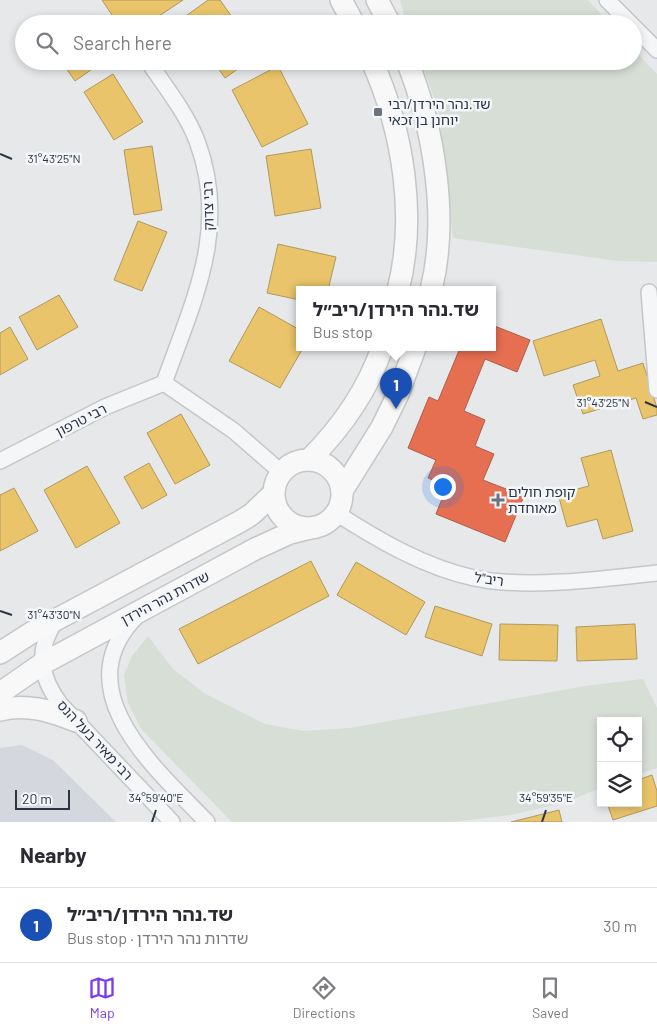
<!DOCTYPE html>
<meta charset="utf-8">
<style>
:root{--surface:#fff;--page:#f7f7f7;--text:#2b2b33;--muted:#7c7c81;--line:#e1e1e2;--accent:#7c3aed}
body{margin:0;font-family:Barlow,"Noto Sans Hebrew",sans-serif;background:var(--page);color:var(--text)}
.controls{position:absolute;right:15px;bottom:15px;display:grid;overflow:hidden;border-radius:0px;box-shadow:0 2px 8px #0003}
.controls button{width:45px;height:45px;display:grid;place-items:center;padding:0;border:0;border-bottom:1px solid var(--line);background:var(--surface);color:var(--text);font:25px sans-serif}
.scale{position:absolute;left:15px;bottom:12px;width:55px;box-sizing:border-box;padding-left:5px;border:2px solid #2b3445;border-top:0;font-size:14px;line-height:18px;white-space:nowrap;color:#2b3445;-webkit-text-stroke:4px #f4f6f9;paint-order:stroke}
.you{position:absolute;left:442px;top:486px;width:18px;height:18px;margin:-12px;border:4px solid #fff;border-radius:50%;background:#1a73e8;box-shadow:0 0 0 8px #1a73e833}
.badge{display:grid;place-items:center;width:32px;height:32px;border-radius:50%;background:var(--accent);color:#fff;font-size:16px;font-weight:700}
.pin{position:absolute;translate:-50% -41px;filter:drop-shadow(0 1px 2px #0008)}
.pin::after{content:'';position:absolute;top:26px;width:18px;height:15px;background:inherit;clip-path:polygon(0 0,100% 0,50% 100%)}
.popup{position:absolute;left:296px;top:286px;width:200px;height:65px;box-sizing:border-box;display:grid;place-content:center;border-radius:0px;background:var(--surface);filter:drop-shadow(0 1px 4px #0005);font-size:16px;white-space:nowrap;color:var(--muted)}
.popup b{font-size:19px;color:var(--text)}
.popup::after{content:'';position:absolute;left:50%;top:100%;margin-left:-10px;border:10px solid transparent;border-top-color:var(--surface)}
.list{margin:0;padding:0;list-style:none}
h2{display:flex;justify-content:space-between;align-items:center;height:65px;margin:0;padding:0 20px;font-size:21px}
h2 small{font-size:16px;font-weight:400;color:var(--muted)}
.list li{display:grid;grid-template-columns:32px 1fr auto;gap:15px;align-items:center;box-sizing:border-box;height:75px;padding:0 20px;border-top:1px solid var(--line)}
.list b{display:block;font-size:19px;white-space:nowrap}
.list p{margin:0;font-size:16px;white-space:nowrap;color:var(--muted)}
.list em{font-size:16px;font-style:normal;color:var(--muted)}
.icon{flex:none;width:28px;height:28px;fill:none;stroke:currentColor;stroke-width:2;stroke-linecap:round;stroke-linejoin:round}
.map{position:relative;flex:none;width:657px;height:822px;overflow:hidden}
.search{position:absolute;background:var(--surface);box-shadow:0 2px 8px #0003;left:15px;right:15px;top:15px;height:55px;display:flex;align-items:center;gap:12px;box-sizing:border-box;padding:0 18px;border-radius:28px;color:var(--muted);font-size:19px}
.sheet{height:140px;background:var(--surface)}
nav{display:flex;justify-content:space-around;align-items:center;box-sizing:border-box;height:70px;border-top:1px solid var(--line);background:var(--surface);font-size:14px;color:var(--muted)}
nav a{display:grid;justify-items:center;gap:2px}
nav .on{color:var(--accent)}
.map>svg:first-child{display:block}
.built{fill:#d4d7dd}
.green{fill:#d6ded6}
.homes{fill:#e9c46a;stroke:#b0995f}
.shops{fill:#e76f51;stroke:#af5d4d}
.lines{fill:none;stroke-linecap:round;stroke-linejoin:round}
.minor-casing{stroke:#c4c6c8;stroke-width:18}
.secondary-casing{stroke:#c4c6c8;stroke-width:24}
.minor{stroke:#f5f6f7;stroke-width:15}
.secondary{stroke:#f8f8f8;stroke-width:21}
.ticks{fill:none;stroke:#2b3445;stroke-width:2}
.poi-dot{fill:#6c737f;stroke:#f4f6f9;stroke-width:2}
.labels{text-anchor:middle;stroke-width:5;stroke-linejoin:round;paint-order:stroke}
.poi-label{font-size:14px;fill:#2b3445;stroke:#f4f6f9;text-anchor:start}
.street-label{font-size:14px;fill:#2b3445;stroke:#f4f6f9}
.ticks-label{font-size:12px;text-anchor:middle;fill:#2b3445;stroke:#f4f6f9;stroke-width:5;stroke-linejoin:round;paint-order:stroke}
</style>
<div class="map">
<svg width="657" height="822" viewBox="0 0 657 822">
<rect width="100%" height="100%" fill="#e6e8ea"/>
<!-- built -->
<polygon class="built" points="22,745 53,760 116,822 0,822 0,748"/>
<!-- green -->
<g class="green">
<polygon points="400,0 588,0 610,24 407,24"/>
<polygon points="633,49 657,74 657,262 618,261 453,238 439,112 421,61 633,61"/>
<polygon points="148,636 173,669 204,693 265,724 303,731 350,728 585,686 643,679 657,708 657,768 638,774 638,721 601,721 601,788 566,802 511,815 453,822 232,822 141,729 128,703 124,675 132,656"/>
</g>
<!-- homes -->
<g class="homes">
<polygon points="102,0 183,0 147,24 118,24"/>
<polygon points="208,0 220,0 237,24 187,24 183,18"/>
<polygon points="61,61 95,61 98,65 75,81"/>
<polygon points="213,61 249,61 225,78"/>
<polygon points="278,66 308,124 262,147 232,90"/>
<polygon points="113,74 143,122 114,140 84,92"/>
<polygon points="152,146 162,210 134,215 124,150"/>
<polygon points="311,149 321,208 275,216 266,156"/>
<polygon points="138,221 167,232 142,291 114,280"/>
<polygon points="278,244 336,257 328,290 300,290 300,300 267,293"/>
<polygon points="59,295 78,327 37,350 19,317"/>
<polygon points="259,307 300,330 300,348 303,348 280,388 229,361"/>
<polygon points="601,319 618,371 643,363 657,408 657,415 643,419 636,398 583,414 573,385 600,376 595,360 544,376 533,341"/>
<polygon points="10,327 28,359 0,375 0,333"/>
<polygon points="181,414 210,465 175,484 147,433"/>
<polygon points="611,450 633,531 603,539 597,519 567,527 558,494 589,486 581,458"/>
<polygon points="149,463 167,495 142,509 124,477"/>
<polygon points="87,466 120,523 76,548 44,490"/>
<polygon points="14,488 38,531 0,551 0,495"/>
<polygon points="311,561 329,596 198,664 179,629"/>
<polygon points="356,562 425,602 406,635 337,595"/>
<polygon points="435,606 492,624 482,656 425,637"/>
<polygon points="500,624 558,625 557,661 499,660"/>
<polygon points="635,624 637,659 577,661 576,627"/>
<polygon points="652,775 657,791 657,806 613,820 607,803 638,803 638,780"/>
<polygon points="559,810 562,822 511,822"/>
</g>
<!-- shops -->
<polygon class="shops" points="492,325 530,340 517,372 485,359 464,411 485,420 475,446 494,454 483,480 524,496 505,542 436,514 447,486 428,478 436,460 408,448 429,397 438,401 460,348 492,348"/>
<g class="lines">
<defs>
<g id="minor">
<polyline points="607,0 631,24"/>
<polyline points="633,26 657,50"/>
<path d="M 152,67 C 168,90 187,115 197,141 C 230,229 193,301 164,383"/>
<polyline points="649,292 657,390"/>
<polyline points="164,383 234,431 281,472"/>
<polyline points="0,461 105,407 164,383"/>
<path d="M 336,513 C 378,540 424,567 474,578 C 524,589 605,579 657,573"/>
<path d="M 136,617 C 64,691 157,770 207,822"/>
<path d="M 56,620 C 36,650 39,675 60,704 L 172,822"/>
</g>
<g id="secondary">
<polyline points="341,0 354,24"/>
<polyline points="377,0 390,24"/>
<path d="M 372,61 C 403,131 417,216 398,290"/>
<path d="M 407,61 C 434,128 449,219 431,290"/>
<path d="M 309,460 C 342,427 367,392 382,348"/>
<circle cx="308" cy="494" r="34"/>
<polyline points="342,491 382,427 398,394 415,348"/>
<polyline points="0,653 31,633 241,521 252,514 273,494"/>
<polyline points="0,693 42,664 255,549 290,533 310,528"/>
<path d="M 0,710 C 27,703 51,711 76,721"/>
</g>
</defs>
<!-- minor casing -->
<use href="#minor" class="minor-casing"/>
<!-- secondary casing -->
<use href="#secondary" class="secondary-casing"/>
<!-- minor -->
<use href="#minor" class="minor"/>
<!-- secondary -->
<use href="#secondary" class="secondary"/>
</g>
<!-- ticks -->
<path class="ticks" d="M 0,154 L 12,159M 645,402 L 657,407M 0,611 L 12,615M 152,822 L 156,810M 542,822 L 546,810"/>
<!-- markers -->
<g class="poi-dot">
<rect x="373" y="107" width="10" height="10" rx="2.5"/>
<path d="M495.5 492.5h5v5h5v5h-5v5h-5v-5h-5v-5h5z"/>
</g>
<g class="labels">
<!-- poi labels -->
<g class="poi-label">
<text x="388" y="109">שד.נהר הירדן/רבי<tspan x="388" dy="16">יוחנן בן זכאי</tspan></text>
<text x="508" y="497">קופת חולים<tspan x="508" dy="16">מאוחדת</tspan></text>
</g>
<!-- street labels -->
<g class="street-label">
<text transform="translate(208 206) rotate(-92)" y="5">רבי צדוק</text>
<text transform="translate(81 420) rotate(-27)" y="5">רבי טרפון</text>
<text transform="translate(489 579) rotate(8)" y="5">ריב"ל</text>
<text transform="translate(165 598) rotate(-28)" y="5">שדרות נהר הירדן</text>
<text transform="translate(95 740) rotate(47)" y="5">רבי מאיר בעל הנס</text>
</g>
</g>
<g class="ticks-label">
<text x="54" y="163">31°43'25"N</text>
<text x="603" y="407">31°43'25"N</text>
<text x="54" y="619">31°43'30"N</text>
<text x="156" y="802">34°59'40"E</text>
<text x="546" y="802">34°59'35"E</text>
</g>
</svg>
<div class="controls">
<button><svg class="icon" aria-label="locate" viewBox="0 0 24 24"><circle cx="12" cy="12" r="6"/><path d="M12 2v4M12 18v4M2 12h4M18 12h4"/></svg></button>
<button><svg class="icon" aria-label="layers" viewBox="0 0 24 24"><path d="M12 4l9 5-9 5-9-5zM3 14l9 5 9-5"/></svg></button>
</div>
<div class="scale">20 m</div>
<div class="you"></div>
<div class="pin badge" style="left:396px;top:409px;background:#1a4fb4">1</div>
<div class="popup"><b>שד.נהר הירדן/ריב״ל</b>Bus stop</div>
<div class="search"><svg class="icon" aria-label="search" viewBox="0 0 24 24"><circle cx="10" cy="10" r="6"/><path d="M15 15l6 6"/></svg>Search here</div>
</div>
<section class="sheet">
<h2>Nearby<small></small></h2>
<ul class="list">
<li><span class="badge" style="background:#1a4fb4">1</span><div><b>שד.נהר הירדן/ריב״ל</b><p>Bus stop · שדרות נהר הירדן</p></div><em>30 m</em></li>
</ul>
</section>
<nav>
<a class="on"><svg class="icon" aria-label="map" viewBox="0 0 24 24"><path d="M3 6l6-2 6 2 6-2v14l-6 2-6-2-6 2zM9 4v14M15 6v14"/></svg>Map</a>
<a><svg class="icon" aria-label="directions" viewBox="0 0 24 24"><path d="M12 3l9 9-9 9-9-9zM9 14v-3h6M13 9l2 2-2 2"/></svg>Directions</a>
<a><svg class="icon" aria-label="saved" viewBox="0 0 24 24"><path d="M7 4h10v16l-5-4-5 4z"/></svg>Saved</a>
</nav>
